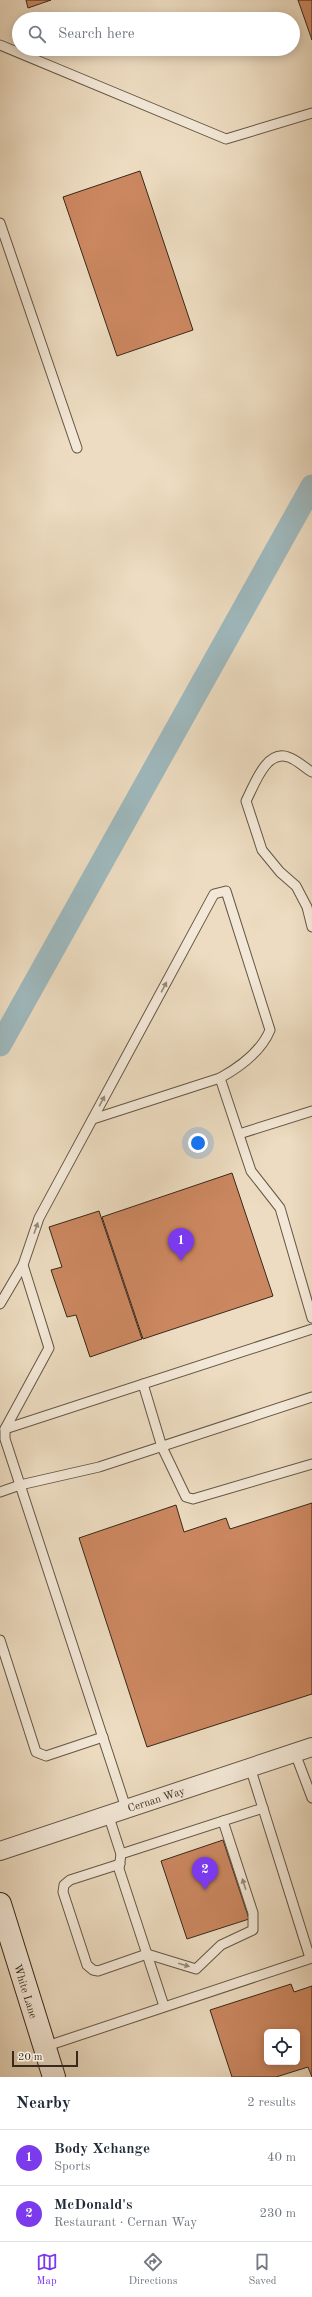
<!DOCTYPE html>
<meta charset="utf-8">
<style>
:root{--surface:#fff;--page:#f2f2f3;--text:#1f2937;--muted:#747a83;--line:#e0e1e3;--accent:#7c3aed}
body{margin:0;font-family:"Old Standard TT",serif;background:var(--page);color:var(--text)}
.controls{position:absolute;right:12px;bottom:12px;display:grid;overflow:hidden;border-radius:6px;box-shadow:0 2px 10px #0003}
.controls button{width:36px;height:36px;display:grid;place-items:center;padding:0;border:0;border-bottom:1px solid var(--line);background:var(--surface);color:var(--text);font:20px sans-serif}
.scale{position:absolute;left:12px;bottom:10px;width:66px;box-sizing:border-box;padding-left:4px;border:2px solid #37291b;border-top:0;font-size:11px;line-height:14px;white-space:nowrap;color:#37291b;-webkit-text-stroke:3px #f3e8d7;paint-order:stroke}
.you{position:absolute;left:198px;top:1143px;width:14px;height:14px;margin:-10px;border:3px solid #fff;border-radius:50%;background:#1a73e8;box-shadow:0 0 0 6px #1a73e833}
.badge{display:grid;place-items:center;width:26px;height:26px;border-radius:50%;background:var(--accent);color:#fff;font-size:13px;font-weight:700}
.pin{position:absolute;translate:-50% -33px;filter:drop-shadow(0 1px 2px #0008)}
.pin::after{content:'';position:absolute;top:21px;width:14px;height:12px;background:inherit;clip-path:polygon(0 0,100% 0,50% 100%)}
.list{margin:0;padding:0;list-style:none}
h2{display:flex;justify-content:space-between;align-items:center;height:52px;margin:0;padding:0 16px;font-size:17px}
h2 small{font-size:13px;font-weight:400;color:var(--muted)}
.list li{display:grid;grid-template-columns:26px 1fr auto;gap:12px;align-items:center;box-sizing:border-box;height:56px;padding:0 16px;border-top:1px solid var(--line)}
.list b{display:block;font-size:15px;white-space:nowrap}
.list p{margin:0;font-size:13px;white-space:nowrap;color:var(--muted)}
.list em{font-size:13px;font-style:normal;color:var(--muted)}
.icon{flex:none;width:22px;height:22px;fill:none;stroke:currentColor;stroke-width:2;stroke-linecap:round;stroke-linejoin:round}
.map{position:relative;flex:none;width:312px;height:2077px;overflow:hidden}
.search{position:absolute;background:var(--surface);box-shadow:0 2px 10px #0003;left:12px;right:12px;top:12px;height:44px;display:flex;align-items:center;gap:10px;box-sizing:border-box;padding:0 14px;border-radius:22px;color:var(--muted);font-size:15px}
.sheet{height:164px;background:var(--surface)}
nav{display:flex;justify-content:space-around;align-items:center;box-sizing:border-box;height:56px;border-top:1px solid var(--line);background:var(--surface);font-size:11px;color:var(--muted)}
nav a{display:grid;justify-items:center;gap:2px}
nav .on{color:var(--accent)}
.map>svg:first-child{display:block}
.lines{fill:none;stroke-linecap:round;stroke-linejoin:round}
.canal{stroke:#9eb9be;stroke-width:23}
.building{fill:#cb8760;stroke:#37291b;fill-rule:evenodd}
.service-casing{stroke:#645644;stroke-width:11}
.minor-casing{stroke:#645644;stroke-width:20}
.secondary-casing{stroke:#37291b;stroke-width:24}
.service{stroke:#f3e8d7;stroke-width:9}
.minor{stroke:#f3e8d7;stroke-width:18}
.secondary{stroke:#f3e8d7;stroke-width:22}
.oneway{fill:#958879}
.labels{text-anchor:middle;stroke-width:3;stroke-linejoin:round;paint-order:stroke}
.street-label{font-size:11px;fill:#37291b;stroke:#f3e8d7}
</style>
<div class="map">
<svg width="312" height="2077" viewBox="0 0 312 2077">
<rect width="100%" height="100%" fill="#eddcc1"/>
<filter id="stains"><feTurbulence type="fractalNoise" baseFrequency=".005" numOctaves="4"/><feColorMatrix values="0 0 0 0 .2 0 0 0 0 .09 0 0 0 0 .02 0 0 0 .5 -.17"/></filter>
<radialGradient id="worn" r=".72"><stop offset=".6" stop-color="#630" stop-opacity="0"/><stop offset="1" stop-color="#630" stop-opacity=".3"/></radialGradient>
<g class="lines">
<!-- canal -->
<polyline class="canal" points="0,1045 312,486"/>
</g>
<!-- building -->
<g class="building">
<polygon points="26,0 51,0 28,8"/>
<polygon points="298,0 312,0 312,40"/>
<polygon points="140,171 193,330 117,356 63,197"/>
<polygon points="232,1173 273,1296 143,1339 102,1217"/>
<polygon points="99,1211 142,1339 90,1357 76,1315 67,1317 51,1270 62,1267 49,1227"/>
<polygon points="312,1503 312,1694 147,1747 79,1538 176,1505 184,1532 226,1518 230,1529"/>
<polygon points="223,1840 249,1919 187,1939 161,1861"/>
<path d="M 291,1984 L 294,1992 L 312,1986 L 312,2077 L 308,2067 L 276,2077 L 232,2077 L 210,2010 ZM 267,2032 L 297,2032 L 297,2062 L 267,2062 Z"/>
</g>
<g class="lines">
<defs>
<g id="service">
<polyline points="0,45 226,139 312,113"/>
<polyline points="0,223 77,448"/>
<path d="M 312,772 C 305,768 296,759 288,757 C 266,749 254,786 246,801 L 262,850 L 280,872 L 296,886 L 307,907 L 312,927"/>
<polyline points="93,1119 220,1078"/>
<polyline points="239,1134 312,1111"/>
<polyline points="23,1265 49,1348 5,1429 5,1439 126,1808"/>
<path d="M 0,1304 L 23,1265 L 39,1218 L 214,894 L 226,891 L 270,1030 C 261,1052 240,1067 220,1078 L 251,1171 L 280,1208 L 312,1318"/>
<polyline points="143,1384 162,1447 186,1497 193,1499 312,1464"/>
<polyline points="5,1429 312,1329"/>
<polyline points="0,1492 20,1485 99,1467 312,1397"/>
<polyline points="0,1640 36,1752 46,1756 103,1737"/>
<polyline points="295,1753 312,1798"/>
<polyline points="250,1767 310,1958"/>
<polyline points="108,1814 121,1854 119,1869 164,2006"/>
<polyline points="121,1854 263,1808"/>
<polyline points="120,1864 70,1880 64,1885 63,1892 87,1965 93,1970 98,1971 147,1954 196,1969 221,1945 253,1930 253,1913 223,1821"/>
<polyline points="44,2047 312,1958"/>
</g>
<polyline id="minor" points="0,1851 312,1747"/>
<polyline id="secondary" points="0,1904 54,2077"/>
</defs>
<!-- service casing -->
<use href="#service" class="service-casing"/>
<!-- minor casing -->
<use href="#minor" class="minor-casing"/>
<!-- secondary casing -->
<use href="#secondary" class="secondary-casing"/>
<!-- service -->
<use href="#service" class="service"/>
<!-- minor -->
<use href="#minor" class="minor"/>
<!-- secondary -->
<use href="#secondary" class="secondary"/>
</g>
<!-- one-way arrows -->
<defs><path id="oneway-solid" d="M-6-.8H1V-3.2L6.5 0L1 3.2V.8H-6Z"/></defs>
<g class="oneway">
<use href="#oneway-solid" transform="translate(164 987) rotate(-62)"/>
<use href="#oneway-solid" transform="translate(102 1101) rotate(-62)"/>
<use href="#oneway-solid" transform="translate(36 1228) rotate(-71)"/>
<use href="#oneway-solid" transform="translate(244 1884) rotate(-108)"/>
<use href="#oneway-solid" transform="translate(184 1965) rotate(16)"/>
</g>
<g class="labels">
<!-- street labels -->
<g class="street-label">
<text transform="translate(156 1799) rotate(-18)" y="4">Cernan Way</text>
<text transform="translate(26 1991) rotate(73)" y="4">White Lane</text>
</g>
</g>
<rect width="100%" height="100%" filter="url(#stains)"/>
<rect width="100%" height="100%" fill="url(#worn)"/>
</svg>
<div class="controls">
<button><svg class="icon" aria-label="locate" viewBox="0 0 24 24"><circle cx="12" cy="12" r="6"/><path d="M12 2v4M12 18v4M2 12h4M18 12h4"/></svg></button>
</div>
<div class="scale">20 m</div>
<div class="you"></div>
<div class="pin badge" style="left:181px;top:1261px">1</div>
<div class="pin badge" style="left:205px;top:1890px">2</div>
<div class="search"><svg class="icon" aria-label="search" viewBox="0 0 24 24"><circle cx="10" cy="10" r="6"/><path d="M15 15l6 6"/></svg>Search here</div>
</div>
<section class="sheet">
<h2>Nearby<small>2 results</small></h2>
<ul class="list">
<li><span class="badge">1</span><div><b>Body Xchange</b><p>Sports</p></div><em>40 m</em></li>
<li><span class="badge">2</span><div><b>McDonald's</b><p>Restaurant · Cernan Way</p></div><em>230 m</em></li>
</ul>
</section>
<nav>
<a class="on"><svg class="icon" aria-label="map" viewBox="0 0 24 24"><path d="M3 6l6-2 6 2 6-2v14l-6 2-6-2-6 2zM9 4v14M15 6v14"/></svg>Map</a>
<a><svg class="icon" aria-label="directions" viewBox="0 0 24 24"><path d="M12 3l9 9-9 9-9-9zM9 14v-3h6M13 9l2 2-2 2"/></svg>Directions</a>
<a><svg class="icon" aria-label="saved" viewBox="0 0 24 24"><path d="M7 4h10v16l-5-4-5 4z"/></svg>Saved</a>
</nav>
